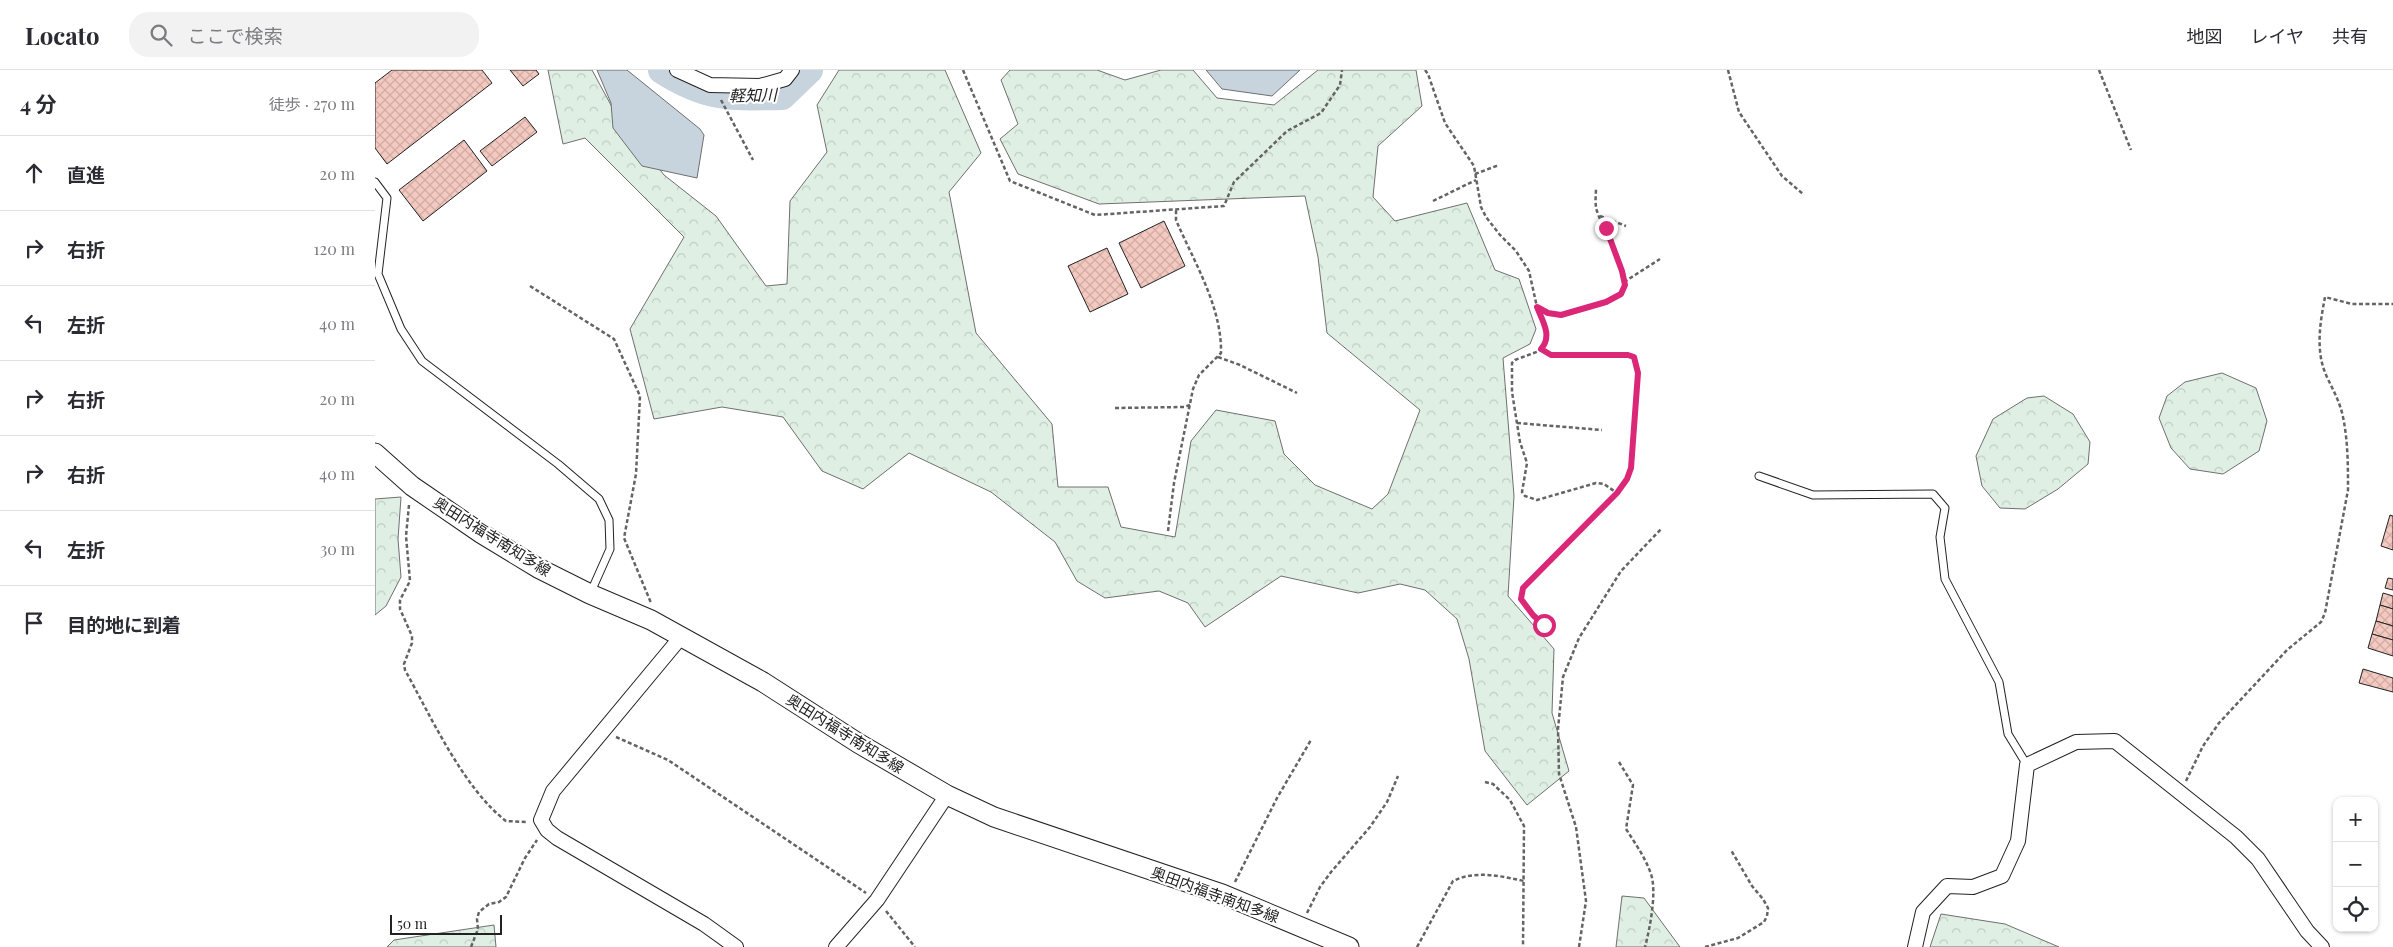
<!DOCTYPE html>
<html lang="ja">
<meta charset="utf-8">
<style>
:root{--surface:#fff;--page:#f2f2f3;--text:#2b2b33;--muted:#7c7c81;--line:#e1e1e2}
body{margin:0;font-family:"Playfair Display","Noto Sans JP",serif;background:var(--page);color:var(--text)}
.controls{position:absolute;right:15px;bottom:15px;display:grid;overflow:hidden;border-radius:10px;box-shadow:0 1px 4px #0004}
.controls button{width:45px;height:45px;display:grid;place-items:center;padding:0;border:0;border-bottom:1px solid var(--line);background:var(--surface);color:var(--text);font:25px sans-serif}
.scale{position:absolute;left:15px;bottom:12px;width:112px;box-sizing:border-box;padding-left:5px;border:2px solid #222;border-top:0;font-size:14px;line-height:18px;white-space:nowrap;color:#222;-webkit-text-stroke:4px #fff;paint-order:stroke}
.stop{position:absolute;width:15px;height:15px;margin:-11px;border:4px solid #db2777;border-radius:50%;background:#fff}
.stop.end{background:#db2777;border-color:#fff;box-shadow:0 1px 5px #0008}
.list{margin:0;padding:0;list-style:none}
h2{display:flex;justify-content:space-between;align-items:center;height:65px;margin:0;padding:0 20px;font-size:21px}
h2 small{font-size:16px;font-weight:400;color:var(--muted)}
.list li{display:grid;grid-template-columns:32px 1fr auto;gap:15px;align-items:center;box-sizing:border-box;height:75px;padding:0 20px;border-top:1px solid var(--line)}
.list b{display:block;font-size:19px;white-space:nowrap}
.list em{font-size:16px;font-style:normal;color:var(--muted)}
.icon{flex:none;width:28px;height:28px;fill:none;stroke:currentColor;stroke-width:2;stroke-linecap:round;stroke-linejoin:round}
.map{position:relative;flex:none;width:2018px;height:877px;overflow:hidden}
header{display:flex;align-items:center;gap:30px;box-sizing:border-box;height:70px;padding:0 25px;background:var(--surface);border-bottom:1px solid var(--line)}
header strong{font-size:24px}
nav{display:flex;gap:28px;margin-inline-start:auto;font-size:18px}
.search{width:350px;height:45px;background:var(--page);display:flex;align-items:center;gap:12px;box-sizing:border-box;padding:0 18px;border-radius:20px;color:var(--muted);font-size:19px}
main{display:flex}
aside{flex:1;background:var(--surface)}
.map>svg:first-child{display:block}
.forest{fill:url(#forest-crowns);stroke:#6f6f6f}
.water{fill:#c7d3dd;stroke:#6f6f6f}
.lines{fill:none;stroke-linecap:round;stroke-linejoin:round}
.river{stroke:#c7d3dd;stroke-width:28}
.building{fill:url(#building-cross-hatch);stroke:#222}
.lane-casing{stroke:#222;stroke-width:9}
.street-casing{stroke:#222;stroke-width:16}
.secondary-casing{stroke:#222;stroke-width:21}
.path{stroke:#646464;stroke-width:2.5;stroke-dasharray:4 2.5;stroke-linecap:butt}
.lane{stroke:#fff;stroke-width:7}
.street{stroke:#fff;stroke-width:14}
.secondary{stroke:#fff;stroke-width:19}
.route{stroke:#db2777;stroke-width:6}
.labels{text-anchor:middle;stroke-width:4;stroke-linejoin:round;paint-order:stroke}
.street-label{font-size:15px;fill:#222;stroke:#fff}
.water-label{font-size:16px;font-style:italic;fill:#222;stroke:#fff}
</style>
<header>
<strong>Locato</strong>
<div class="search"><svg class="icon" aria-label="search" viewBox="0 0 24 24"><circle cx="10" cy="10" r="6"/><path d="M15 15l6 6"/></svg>ここで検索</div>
<nav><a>地図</a><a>レイヤ</a><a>共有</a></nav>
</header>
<main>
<aside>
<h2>4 分<small>徒歩 · 270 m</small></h2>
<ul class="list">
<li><svg class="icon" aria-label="ahead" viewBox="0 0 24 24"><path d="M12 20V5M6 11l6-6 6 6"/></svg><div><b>直進</b></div><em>20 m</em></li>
<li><svg class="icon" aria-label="right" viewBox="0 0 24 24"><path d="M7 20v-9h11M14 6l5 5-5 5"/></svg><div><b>右折</b></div><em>120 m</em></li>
<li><svg class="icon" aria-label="left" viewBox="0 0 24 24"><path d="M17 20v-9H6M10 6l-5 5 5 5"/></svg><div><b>左折</b></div><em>40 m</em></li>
<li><svg class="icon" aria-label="right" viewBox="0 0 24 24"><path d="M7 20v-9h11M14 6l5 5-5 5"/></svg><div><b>右折</b></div><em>20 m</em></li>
<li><svg class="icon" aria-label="right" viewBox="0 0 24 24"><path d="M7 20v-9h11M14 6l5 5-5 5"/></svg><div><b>右折</b></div><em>40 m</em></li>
<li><svg class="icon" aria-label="left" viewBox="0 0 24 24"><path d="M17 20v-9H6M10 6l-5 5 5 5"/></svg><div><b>左折</b></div><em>30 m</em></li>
<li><svg class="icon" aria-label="arrive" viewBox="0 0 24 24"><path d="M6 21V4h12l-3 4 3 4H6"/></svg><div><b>目的地に到着</b></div></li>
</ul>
</aside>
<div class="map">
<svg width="2018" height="877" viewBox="0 0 2018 877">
<defs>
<pattern id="forest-crowns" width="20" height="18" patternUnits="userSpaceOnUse" patternTransform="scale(1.25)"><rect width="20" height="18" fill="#e0efe3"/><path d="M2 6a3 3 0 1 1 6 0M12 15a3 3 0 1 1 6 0" fill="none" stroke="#c0cdc2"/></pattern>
<pattern id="building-cross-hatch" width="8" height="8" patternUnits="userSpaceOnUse" patternTransform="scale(1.25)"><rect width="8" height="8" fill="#f3c9c0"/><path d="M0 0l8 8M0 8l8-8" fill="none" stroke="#d0aca5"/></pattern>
</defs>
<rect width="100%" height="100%" fill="#fff"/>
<!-- forest -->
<g class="forest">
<polygon points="173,0 217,0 237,37 289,105 341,146 391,216 412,214 415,131 452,82 442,35 464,0 570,0 606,83 574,122 601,263 677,354 683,417 733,417 746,457 800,467 816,371 841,340 900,351 909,384 940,415 997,439 1013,424 1045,340 952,263 943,187 930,126 724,134 643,104 625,69 643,54 626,10 635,0 722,0 750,10 786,0 818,0 842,28 899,35 943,0 1041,0 1047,36 1003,76 998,127 1020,151 1092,133 1120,200 1144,209 1161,259 1155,274 1128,288 1139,426 1133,526 1179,579 1177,643 1194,701 1152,735 1110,681 1094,589 1082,549 1050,520 1025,514 983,523 906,506 830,557 813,533 784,521 730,528 702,511 680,472 616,422 534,383 488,419 447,401 408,347 347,337 279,349 255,259 309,167 210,68 188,74"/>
<polygon points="1847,303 1881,318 1892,351 1884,381 1848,404 1815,399 1796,378 1784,348 1792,326 1810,312"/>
<polygon points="1669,326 1698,344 1715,372 1713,394 1683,419 1650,439 1625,438 1607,416 1601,386 1618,349 1652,328"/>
<polygon points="26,427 23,469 26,507 11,536 0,545 0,429"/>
<polygon points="1247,826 1269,828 1305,877 1241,877"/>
<polygon points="1566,844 1630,854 1684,877 1555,877"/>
<polygon points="119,855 121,877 12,877 19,870"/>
</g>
<!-- water -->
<g class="water">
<polygon points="222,0 252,0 325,59 329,65 322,108 267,96 238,58 236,33"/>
<polygon points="831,0 925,0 897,26 847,19"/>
</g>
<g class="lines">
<!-- river -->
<path class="river" d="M 287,0 C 332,29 356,27 407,26 L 434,0"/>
</g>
<!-- building -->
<g class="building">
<polygon points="17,0 107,0 117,13 12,94 0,78 0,13"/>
<polygon points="135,0 161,0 164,4 148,16"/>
<polygon points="150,47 162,62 117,96 105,81"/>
<polygon points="89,70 112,101 48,151 24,120"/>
<polygon points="789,151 810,196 766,218 744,173"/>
<polygon points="732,178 753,224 715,242 693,196"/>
<polygon points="2015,445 2018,446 2018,480 2006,476"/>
<polygon points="2013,508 2018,509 2018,520 2010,518"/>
<polygon points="2008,523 2018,526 2018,539 2005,535"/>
<polygon points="2005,535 2018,539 2018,556 2001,551"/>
<polygon points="2001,551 2018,556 2018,570 1997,564"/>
<polygon points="1997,564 2018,570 2018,586 1993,578"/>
<polygon points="1988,599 2018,608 2018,622 1984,613"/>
</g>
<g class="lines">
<defs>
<g id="lane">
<polyline points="0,112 12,128 3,204 26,259 47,291 183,394 224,429 234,450 235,479 215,524"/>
<polyline points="1384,406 1438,425 1558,424 1570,438 1565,467 1570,509 1624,612 1633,664 1652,695"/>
</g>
<g id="street">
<polyline points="302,0 335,15 385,16 410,9 417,0"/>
<polyline points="306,567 178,721 166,750 172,760 182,768 329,854 361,877"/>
<polyline points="461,877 502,830 572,725"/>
<polyline points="1540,877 1548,842 1572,816 1598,817 1627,806 1643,771 1652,695 1701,672 1740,671 1861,767 1883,789 1932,861 1947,877"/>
</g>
<polyline id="secondary" points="0,383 37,416 107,464 163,498 215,524 276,550 388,612 483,673 572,725 619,747 847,824 974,877"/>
</defs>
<!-- lane casing -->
<use href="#lane" class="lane-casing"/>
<!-- street casing -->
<use href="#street" class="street-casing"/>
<!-- secondary casing -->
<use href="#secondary" class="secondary-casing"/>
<!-- path -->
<g class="path">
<polyline points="588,0 635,111 720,145 849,136 859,112 912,61 946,43 965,15 967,0"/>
<polyline points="1050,0 1053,4 1070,53 1099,96 1106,137 1111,147 1125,165 1141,181 1154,201 1162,237 1172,263 1170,275 1164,281 1140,290 1137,293 1137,322 1145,372 1152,393 1147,422 1150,426 1162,430 1221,413 1229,414 1242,423 1148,518 1146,529 1149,535 1178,565"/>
<polyline points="1353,0 1364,42 1407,106 1428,124"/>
<polyline points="1724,0 1756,80"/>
<polyline points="346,30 378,90"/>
<polyline points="1100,104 1124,95"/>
<polyline points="1058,131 1101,110"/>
<polyline points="1225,146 1251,156"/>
<polyline points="1249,212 1285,189"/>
<polyline points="155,216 239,269 265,326 261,404 249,468 276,533"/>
<path d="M 1163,237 L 1179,245 L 1186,245 C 1203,240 1225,237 1241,228 C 1266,213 1224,157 1221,137 C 1220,131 1221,124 1221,118"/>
<path d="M 1166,279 L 1176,285 L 1253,285 C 1262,288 1262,295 1263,303 L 1256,398 L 1252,409 L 1242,423"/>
<polyline points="843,287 865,295 922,323"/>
<polyline points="740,338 809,337 815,335"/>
<polyline points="1142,353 1227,360"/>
<path d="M 34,435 L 31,466 L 35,511 L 25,530 L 25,539 L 37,566 L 37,573 L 29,594 L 30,600 C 56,647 89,719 131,751 L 152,752"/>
<path d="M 793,461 L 799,413 L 818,319 L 824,305 L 846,283 C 847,237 819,192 801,150 L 801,139"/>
<polyline points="241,667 293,690 491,823"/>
<path d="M 1244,692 L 1258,715 L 1251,759 C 1260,773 1270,787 1276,804 C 1282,822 1275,858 1270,877"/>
<path d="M 1811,711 L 1828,676 L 1844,653 L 1912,580 L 1946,552 L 1950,543 L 1973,420 C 1973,396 1973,371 1968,347 C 1965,332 1958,320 1952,307 C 1940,282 1945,253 1950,227 L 1977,234 L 2018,234"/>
<polyline points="1110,712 1118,714 1135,730 1149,756 1148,877"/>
<polyline points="860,812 902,728 936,670"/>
<polyline points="511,841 540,877"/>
<polyline points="932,843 945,817 956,802 995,757 1012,732 1023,706"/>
<polyline points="96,877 103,859 102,849 104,842 114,834 124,832 131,827 150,788 162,770"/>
<path d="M 1042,877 L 1078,811 C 1101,800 1125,806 1149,811"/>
<polyline points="1204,877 1211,831 1201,757 1184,704 1183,659 1188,607 1204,568 1246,501 1287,458"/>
<polyline points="1330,877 1363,868 1389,852 1392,846 1393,838 1388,829 1377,816 1356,780"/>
</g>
<!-- lane -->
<use href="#lane" class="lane"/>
<!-- street -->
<use href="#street" class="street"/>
<!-- secondary -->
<use href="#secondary" class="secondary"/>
</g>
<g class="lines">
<!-- route -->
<path class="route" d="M 1169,555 L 1158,545 L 1146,529 L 1148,518 L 1242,423 L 1252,409 L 1256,398 L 1263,303 L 1259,287 L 1253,285 L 1176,285 L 1166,279 C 1178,266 1167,250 1162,237 L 1173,243 L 1186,245 L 1231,232 L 1246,224 L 1250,215 L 1247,201 L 1231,158"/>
</g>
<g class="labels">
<!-- street labels -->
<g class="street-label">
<text transform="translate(117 467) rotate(32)" y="5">奥田内福寺南知多線</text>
<text transform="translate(470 664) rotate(32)" y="5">奥田内福寺南知多線</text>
<text transform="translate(840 825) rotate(20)" y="5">奥田内福寺南知多線</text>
</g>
<!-- water labels -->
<g class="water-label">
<text transform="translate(378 25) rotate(-1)" y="6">軽知川</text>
</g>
</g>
</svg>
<div class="controls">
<button>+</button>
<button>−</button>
<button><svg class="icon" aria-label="locate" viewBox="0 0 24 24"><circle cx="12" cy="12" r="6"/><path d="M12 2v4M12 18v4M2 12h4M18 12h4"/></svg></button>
</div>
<div class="scale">50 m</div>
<div class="stop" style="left:1169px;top:555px"></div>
<div class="stop end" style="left:1231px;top:158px"></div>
</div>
</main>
